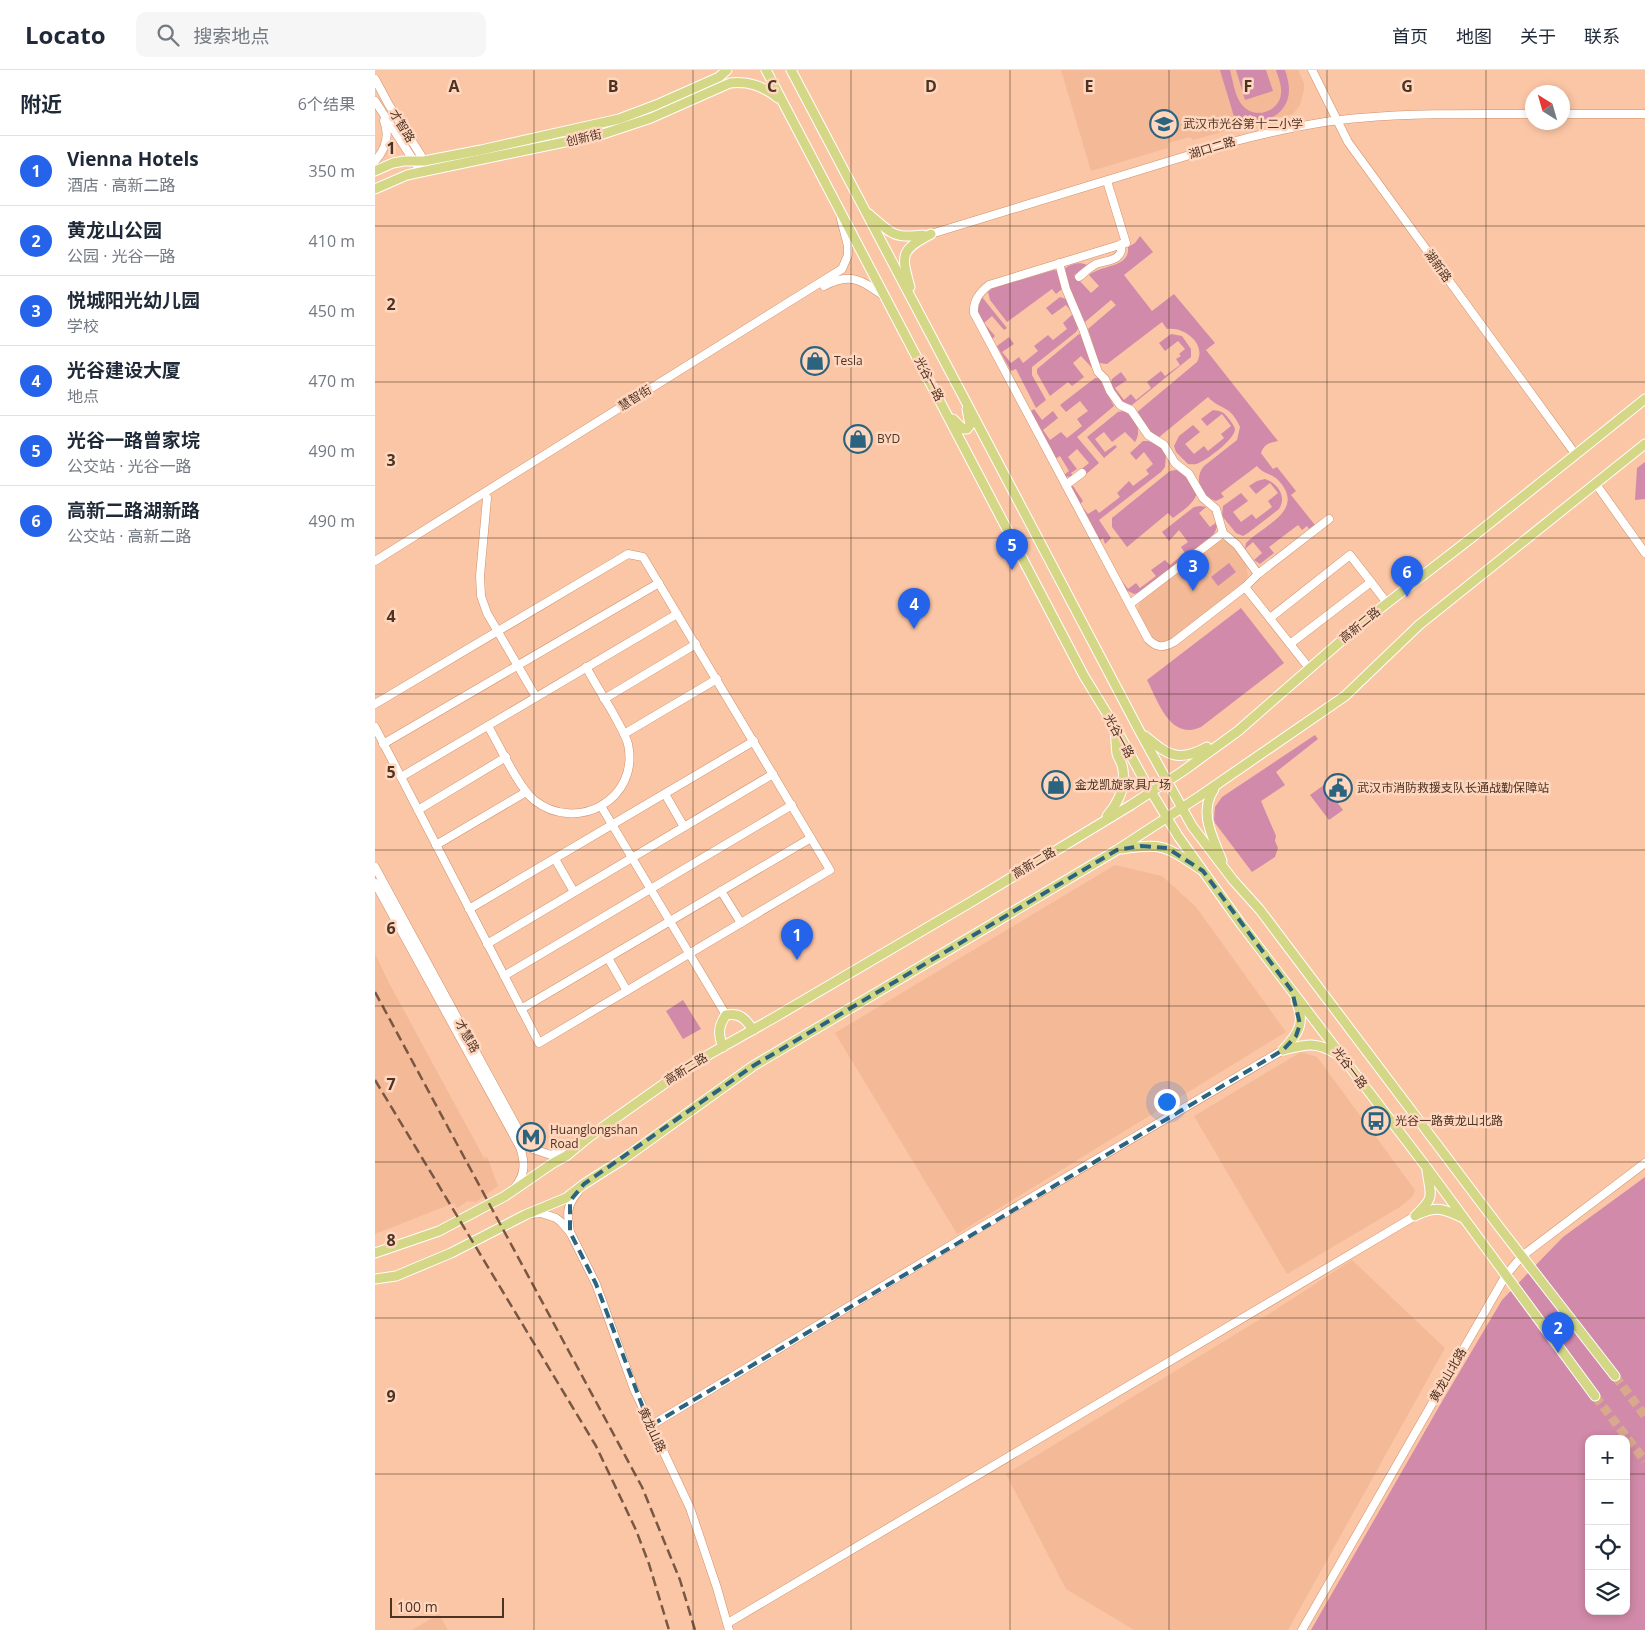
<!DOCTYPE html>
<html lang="zh">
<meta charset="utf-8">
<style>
:root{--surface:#fff;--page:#f6f6f7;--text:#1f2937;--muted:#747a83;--line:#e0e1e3;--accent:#2563eb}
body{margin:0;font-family:"Open Sans","Noto Sans SC",sans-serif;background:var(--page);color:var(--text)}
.controls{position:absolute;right:15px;bottom:15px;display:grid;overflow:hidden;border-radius:10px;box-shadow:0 2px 8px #0003}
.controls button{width:45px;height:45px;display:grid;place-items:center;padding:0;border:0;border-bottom:1px solid var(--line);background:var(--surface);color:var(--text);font:25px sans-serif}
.compass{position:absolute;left:1150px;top:15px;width:45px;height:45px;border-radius:50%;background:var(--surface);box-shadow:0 2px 8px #0003;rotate:323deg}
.scale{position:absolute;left:15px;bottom:12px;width:114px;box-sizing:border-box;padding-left:5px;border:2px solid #4e3323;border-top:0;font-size:14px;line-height:18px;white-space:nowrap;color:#4e3323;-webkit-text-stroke:4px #ffd6be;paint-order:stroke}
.you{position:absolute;left:791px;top:1031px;width:18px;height:18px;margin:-12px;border:4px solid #fff;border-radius:50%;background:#1a73e8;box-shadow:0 0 0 8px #1a73e833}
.badge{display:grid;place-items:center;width:32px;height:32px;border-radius:50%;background:var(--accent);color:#fff;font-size:16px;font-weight:700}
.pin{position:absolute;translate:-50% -41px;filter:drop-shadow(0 1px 2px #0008)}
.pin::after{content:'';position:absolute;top:26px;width:18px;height:15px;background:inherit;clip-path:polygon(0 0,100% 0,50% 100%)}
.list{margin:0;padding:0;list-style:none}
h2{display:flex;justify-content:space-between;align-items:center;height:65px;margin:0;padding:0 20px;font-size:21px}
h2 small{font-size:16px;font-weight:400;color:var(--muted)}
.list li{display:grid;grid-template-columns:32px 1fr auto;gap:15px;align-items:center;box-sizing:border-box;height:70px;padding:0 20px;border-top:1px solid var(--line)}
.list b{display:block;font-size:19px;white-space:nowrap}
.list p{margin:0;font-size:16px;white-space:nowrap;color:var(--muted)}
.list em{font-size:16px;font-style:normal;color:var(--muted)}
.icon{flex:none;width:28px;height:28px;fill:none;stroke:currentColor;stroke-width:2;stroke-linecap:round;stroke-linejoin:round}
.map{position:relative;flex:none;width:1270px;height:1560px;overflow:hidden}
header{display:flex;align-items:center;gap:30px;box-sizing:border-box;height:70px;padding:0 25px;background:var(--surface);border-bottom:1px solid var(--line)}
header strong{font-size:24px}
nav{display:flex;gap:28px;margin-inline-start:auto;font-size:18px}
.search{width:350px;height:45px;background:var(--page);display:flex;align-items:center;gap:12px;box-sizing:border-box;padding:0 18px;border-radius:10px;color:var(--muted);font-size:19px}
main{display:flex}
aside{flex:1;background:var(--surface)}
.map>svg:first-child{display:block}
.built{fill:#f4b997}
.green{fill:#d18aa9;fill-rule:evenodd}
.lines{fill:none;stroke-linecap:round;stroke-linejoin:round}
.major-tunnel{stroke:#d8a98c;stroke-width:9;stroke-dasharray:9 4.5;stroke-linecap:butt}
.minor-casing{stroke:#d09069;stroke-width:9}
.major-casing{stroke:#fff;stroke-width:11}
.minor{stroke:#fff;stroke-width:8}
.major{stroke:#d3d786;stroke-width:9}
.rail{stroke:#785743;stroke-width:2.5;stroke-dasharray:10 5;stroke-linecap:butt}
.marked{fill:none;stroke:#2c637e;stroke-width:4;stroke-dasharray:10 6;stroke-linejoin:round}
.grid{fill:none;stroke:#4e3323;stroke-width:1;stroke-opacity:0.55}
.labels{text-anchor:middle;stroke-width:5;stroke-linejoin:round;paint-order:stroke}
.poi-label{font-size:12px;fill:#4e3323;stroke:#ffd6be;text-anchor:start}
.street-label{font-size:12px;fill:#4e3323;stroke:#ffd6be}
.grid-label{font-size:16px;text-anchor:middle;font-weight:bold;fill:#4e3323;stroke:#ffd6be;stroke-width:5;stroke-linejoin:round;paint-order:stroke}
</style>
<header>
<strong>Locato</strong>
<div class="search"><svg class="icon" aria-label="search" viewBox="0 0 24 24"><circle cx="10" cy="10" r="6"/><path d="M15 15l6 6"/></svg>搜索地点</div>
<nav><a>首页</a><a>地图</a><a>关于</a><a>联系</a></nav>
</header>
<main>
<aside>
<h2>附近<small>6个结果</small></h2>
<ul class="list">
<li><span class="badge">1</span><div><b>Vienna Hotels</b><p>酒店 · 高新二路</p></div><em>350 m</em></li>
<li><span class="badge">2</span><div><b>黄龙山公园</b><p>公园 · 光谷一路</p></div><em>410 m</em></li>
<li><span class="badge">3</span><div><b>悦城阳光幼儿园</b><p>学校</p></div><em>450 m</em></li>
<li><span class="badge">4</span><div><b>光谷建设大厦</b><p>地点</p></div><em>470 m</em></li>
<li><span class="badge">5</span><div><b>光谷一路曾家垸</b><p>公交站 · 光谷一路</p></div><em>490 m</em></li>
<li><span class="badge">6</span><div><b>高新二路湖新路</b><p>公交站 · 高新二路</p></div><em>490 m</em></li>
</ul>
</aside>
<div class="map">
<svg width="1270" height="1560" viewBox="0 0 1270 1560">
<rect width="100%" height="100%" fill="#fbc6a6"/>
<!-- built -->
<g class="built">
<polygon points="686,0 923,0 929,13 929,20 925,35 918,44 861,58 818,70 815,67 793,73 793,78 716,101"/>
<polygon points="846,470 852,471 857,476 871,493 873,506 868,514 792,572 780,571 764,545 763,540 765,532 841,472"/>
<polygon points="740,795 787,806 821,837 911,962 582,1164 460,963"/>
<polygon points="0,884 14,913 109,1088 112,1087 123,1116 101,1132 93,1131 82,1138 79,1133 0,1164"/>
<polygon points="926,982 942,987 1040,1120 1038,1126 1025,1137 912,1204 819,1046"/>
<polygon points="977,1190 1070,1278 913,1560 759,1560 691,1519 631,1404 897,1242"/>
<polygon points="64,1544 73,1560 37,1560"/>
</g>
<!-- green -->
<g class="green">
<path d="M 845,0 L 855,0 C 858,11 860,28 868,36 C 881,50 905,41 906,23 C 907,15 903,7 901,0 L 910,0 C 912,6 914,13 914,20 C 914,37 901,50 884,50 C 872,51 874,46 860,50 Z"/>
<polygon points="861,0 891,0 898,21 870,30"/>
<path d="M 765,166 L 778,182 L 749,205 L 777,241 L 799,224 L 840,273 L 831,280 L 903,371 C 894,373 889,374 886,383 L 898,399 L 902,397 L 921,421 L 916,425 L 940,455 L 934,459 L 932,456 L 927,460 L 923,455 L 894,477 L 899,483 L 885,494 L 879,490 L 887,483 L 878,472 L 870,479 L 871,473 C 888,455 931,441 904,411 C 897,403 889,405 882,396 L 846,423 L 849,427 L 841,431 C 826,426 818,409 829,396 L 862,370 L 865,357 C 855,334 846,341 833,327 L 783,368 L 775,363 L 761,343 L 822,292 C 832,274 809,256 792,259 L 787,252 L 732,294 L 724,293 L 713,259 L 741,235 L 736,230 L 710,252 L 707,250 L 693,218 L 689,199 C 695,194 705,191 712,195 L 699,205 L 716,223 L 724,216 L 714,205 C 728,194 755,198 753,177 L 760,173 Z"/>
<polygon points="679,200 684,202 687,215 687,219 681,224 677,219 632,252 615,230 613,222 618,218"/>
<polygon points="607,227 632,258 629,260 617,246 609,253 620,266 617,269 601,242 603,230"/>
<polygon points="685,227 691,229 704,257 701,262 657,297 657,305 671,330 661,338 641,299 636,301 622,276 634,267 639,274 627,282 636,293 644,287 648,293 663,281 659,276 673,265 678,270 692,259 688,253 698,244 691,235 677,245 671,238"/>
<polygon points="704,264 707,265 718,299 706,286 698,293 709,307 697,316 693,312 675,326 662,303 662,299"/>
<path d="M 796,264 L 807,266 L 816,279 L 816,287 L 757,335 C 746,334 739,323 736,313 L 737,309 L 746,302 L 752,310 L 740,318 L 749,330 L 756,324 L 761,330 L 776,318 L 772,312 L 786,301 L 790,306 L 805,295 L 801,289 L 806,286 L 804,284 L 810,279 L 803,271 L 790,281 L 784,273 Z"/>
<polygon points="720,308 724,308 739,336 702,367 724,393 709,406 704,401 714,393 702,379 693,387 702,399 696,403 698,406 691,407 689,405 694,401 685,386 680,389 655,342 659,339 667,350 678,341 683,348 668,360 675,370 686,362 692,368 707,356 702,349 713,341 705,331 691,342 685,335"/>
<path d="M 838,340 C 846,341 849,342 854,349 C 856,352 859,355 860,359 C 860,369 833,389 824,393 C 820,395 817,394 813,394 L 801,382 L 799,376 L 804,366 L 818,355 L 825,362 L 810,374 L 819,384 L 829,376 L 833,381 L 849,368 L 846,364 L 856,356 L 847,344 L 832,356 L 826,349 Z"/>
<path d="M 748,341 C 760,346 768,360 760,372 L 750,362 L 737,372 L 729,362 L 720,369 L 730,382 L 740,375 L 742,377 L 729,388 L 712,367 L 743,342 Z"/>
<path d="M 768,371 C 780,370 785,376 791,385 L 790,397 L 786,402 L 724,450 L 736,468 L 730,474 L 728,468 L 724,471 L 695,418 L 698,416 L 708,431 L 705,434 L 713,444 L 721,439 L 724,443 L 745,427 L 742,423 L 754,411 L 758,416 L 774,404 L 771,400 L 778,394 L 769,382 L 761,390 L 755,383 Z"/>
<polygon points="1270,392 1270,429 1260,430 1262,398"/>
<path d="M 801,400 L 809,403 L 822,423 C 818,435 807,441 798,448 L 793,443 L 752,477 L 737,457 L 737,448 L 790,405 L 795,401 Z"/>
<path d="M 890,409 C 903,413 912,427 904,439 L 873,463 L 868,466 L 861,463 L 847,446 L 848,436 L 866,423 L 873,431 L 858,442 L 866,452 L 877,444 L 881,449 L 897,437 L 893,431 L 903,423 L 895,413 L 881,424 L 874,416 L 882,411 Z"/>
<polygon points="825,436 831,437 824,443 835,457 842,452 842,457 839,464 766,522 759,524 751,520 744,507 753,519 761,513 765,518 781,506 776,500 790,490 795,495 810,483 806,477 813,472 804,460 794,471 787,462 819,437"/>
<polygon points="854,493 861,502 843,516 836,507"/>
<path d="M 866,538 L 909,593 L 826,657 C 795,671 783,631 772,610 Z"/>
<polygon points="940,665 943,669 901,702 910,715 886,731 901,766 900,771 903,778 900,787 877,802 840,753 839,749 840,737 847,727"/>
<polygon points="949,715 968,740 954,750 935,725"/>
<polygon points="308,930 326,959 308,969 291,941"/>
<path d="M 1270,1107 L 1270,1560 L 936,1560 L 1065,1335 L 1127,1230 L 1188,1167 ZM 1214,1369 L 1251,1369 L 1251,1541 L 1214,1541 Z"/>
</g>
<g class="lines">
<!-- major-tunnel -->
<g class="major-tunnel">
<polyline points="1240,1306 1270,1346"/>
<polyline points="1220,1326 1270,1391"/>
</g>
<defs>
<g id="minor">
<polyline points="937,0 973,72 1201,385"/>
<polyline points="0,9 14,35 52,95"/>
<polyline points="0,31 46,102"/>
<polyline points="1188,44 1270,44"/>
<path d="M 0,91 C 11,79 15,66 9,51"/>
<path d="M 732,111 L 751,173 L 614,215 C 604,223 598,231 599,243 L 773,569 C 782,578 788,578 799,572 L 870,517 L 934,598"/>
<path d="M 556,164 L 857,72 C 899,61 942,51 985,48 C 1042,43 1100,44 1158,44"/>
<polyline points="684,193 691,219 708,259 723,302 730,309 735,321 745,335 756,340 773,365 789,375 800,393 814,404 828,428 841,439 848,463"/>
<path d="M 704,207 C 709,203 715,197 721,194 C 733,190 749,191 746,174"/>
<path d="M 449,216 C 476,201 488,211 510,227"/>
<polyline points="1221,414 1270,483"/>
<polyline points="691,415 707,403"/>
<polyline points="112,428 105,506 106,526 112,543 161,627"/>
<polyline points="0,491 417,230 467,199 473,185 473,176 466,149"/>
<polyline points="996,512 1012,533"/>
<polyline points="870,517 883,504 954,449"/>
<polyline points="755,534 848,463 862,475 883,504"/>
<polyline points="895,548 975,485 996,512 915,574"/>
<polyline points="229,629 321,574"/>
<polyline points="0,634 253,484 268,487 455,800 164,973 0,657"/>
<path d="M 113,656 C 123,673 144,718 159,730 C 202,764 265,729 253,674 C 250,663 243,653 238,643 C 229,628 220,613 211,597"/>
<polyline points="249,664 342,609"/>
<polyline points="8,674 284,513"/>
<polyline points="26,707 302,544"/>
<polyline points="290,724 309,757"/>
<polyline points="226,736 351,945"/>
<polyline points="43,740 131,687"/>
<polyline points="61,775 151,722"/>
<polyline points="180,789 199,822"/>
<polyline points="0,797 151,1074 158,1079 176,1085 205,1072"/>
<path d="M 0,813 L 145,1077 C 150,1092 151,1105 139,1118"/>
<polyline points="346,821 366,853"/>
<polyline points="94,839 379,671"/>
<polyline points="112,874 398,704"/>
<polyline points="233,888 252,921"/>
<polyline points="129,906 417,735"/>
<polyline points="146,939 436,768"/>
<polyline points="156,1144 166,1143 181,1148 186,1152 195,1162 221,1214 259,1319 315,1438 342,1518 354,1560"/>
<path d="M 195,1162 C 192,1144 191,1136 203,1122"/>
<polyline points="275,1356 603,1159 908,980"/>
<polyline points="353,1553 1040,1146"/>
<polyline points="927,1560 1131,1205 1147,1186 1270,1093"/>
</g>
<g id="major">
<polyline points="391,0 709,606 739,655 768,708 803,766 828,801 866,854 1052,1098 1220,1326"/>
<polyline points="416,0 765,662 817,756 858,810 885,840 1125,1158 1240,1306"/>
<polyline points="0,101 18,93 29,91 49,91 106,80 244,49 281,35 344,7 352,0"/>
<path d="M 0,119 L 32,105 L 46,102 L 228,64 L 276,48 L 355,13 C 374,11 388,16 403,28"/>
<path d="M 494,144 C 515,163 519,169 548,165"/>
<path d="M 535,217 C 526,185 525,180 556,164"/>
<polyline points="578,349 588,359 592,359 595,355 592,339"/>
<path d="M 770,666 C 793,685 803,693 832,677"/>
<path d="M 839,719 C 823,743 838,767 847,791"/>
<path d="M 732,746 C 744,732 752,714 747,695 C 746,691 743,688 742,684 C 741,676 741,668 740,660"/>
<path d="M 747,779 C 788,772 792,777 825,799"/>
<path d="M 348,977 C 343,965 343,956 351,945 C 365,943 370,948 378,960"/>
<path d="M 908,980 C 923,964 931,953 921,931"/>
<path d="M 908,980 C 931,974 941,971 962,984"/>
<path d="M 1044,1144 C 1062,1136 1069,1139 1086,1147"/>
<path d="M 1040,1146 C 1060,1127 1056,1127 1052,1101"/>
<polyline points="0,1183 64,1161 130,1126 178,1093 191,1086 214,1067 317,994 402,946 596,832 756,735 808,701 863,661 989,551 1095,469 1270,329"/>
<polyline points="0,1209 21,1206 76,1183 150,1145 191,1128 209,1114 247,1090 378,996 742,780 825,726 970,626 1044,555 1270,374"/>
</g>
</defs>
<!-- minor casing -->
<use href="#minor" class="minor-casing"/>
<!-- major casing -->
<use href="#major" class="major-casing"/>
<!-- minor -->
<use href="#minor" class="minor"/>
<!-- major -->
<use href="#major" class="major"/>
<!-- rail -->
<g class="rail">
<polyline points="0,922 267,1417 305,1510 320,1560"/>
<polyline points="0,1010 221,1376 261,1460 274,1494 294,1560"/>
</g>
</g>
<!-- marked area -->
<path class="marked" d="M 766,776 L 792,778 L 828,801 L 917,921 L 925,954 L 921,966 L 908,980 L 275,1356 L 221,1214 L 195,1162 L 195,1131 L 209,1114 L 378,996 L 742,780 Z"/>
<!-- grid -->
<path class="grid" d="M 159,0 L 159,1560M 318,0 L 318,1560M 476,0 L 476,1560M 635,0 L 635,1560M 794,0 L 794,1560M 952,0 L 952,1560M 1111,0 L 1111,1560M 0,156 L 1270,156M 0,312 L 1270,312M 0,468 L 1270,468M 0,624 L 1270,624M 0,780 L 1270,780M 0,936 L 1270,936M 0,1092 L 1270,1092M 0,1248 L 1270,1248M 0,1404 L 1214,1404M 1251,1404 L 1270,1404"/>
<!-- icons -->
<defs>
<symbol id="school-ring" viewBox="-11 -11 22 22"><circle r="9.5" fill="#ffd6be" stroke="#2c637e" stroke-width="1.5"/><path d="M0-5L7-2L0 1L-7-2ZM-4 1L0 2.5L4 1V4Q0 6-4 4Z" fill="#2c637e"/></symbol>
<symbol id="shop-ring" viewBox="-11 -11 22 22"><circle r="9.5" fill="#ffd6be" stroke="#2c637e" stroke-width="1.5"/><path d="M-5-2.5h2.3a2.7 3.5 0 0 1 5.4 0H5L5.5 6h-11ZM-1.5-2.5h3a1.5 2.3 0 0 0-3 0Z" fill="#2c637e"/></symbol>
<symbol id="civic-ring" viewBox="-11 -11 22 22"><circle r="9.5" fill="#ffd6be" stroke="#2c637e" stroke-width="1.5"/><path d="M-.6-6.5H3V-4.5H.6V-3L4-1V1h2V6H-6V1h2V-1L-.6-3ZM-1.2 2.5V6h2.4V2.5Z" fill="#2c637e"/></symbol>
<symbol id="bus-ring" viewBox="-11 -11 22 22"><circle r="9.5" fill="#ffd6be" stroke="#2c637e" stroke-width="1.5"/><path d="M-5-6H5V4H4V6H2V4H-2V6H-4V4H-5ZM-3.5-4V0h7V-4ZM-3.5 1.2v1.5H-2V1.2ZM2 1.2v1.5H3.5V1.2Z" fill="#2c637e"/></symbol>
<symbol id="metro-ring" viewBox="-11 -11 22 22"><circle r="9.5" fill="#ffd6be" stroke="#2c637e" stroke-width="1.5"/><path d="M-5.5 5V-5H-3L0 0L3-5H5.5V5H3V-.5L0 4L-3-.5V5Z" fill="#2c637e"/></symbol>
</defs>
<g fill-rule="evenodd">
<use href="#school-ring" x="773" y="38" width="32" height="32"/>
<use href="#shop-ring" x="424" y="275" width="32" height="32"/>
<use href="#shop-ring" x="467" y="353" width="32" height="32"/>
<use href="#shop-ring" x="665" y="699" width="32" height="32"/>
<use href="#civic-ring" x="947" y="702" width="32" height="32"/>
<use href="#bus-ring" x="985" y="1035" width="32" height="32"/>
<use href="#metro-ring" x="140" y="1051" width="32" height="32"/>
</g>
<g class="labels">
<!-- poi labels -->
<g class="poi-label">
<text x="808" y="58">武汉市光谷第十二小学</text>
<text x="459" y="295">Tesla</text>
<text x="502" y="373">BYD</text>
<text x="700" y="719">金龙凯旋家具广场</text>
<text x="982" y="722">武汉市消防救援支队长通战勤保障站</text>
<text x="1020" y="1055">光谷一路黄龙山北路</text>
<text x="175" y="1064">Huanglongshan<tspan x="175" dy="14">Road</tspan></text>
</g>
<!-- street labels -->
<g class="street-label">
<text transform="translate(27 56) rotate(58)" y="4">才智路</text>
<text transform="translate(209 68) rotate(-13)" y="4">创新街</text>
<text transform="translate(837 78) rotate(-17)" y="4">湖口二路</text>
<text transform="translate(1063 196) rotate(54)" y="4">湖新路</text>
<text transform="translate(554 309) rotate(62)" y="4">光谷一路</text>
<text transform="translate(260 328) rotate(-32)" y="4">慧智街</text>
<text transform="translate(985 555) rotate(-39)" y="4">高新二路</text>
<text transform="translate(744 666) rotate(61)" y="4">光谷一路</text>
<text transform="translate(659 793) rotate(-31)" y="4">高新二路</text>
<text transform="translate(92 966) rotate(61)" y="4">才慧路</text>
<text transform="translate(975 998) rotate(53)" y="4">光谷一路</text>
<text transform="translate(311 999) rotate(-32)" y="4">高新二路</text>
<text transform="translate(1073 1305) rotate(-60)" y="4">黄龙山北路</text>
<text transform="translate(277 1360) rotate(65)" y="4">黄龙山路</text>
</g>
</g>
<g class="grid-label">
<text x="79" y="22">A</text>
<text x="238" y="22">B</text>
<text x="397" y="22">C</text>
<text x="556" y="22">D</text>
<text x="714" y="22">E</text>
<text x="873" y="22">F</text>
<text x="1032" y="22">G</text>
<text x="16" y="84">1</text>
<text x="16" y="240">2</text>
<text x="16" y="396">3</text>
<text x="16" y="552">4</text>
<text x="16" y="708">5</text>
<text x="16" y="864">6</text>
<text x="16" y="1020">7</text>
<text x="16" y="1176">8</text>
<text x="16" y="1332">9</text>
</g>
</svg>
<div class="controls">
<button>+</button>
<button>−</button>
<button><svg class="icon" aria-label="locate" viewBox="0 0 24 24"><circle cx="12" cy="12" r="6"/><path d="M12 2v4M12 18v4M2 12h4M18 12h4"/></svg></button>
<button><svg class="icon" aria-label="layers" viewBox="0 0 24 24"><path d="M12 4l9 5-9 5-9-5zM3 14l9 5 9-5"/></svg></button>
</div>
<svg class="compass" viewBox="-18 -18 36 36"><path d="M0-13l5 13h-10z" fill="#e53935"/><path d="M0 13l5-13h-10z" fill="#747a83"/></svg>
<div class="scale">100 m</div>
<div class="you"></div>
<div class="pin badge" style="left:422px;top:890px">1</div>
<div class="pin badge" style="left:1183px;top:1283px">2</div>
<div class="pin badge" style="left:818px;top:521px">3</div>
<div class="pin badge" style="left:539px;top:559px">4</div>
<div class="pin badge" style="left:637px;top:500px">5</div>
<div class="pin badge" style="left:1032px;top:527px">6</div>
</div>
</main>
